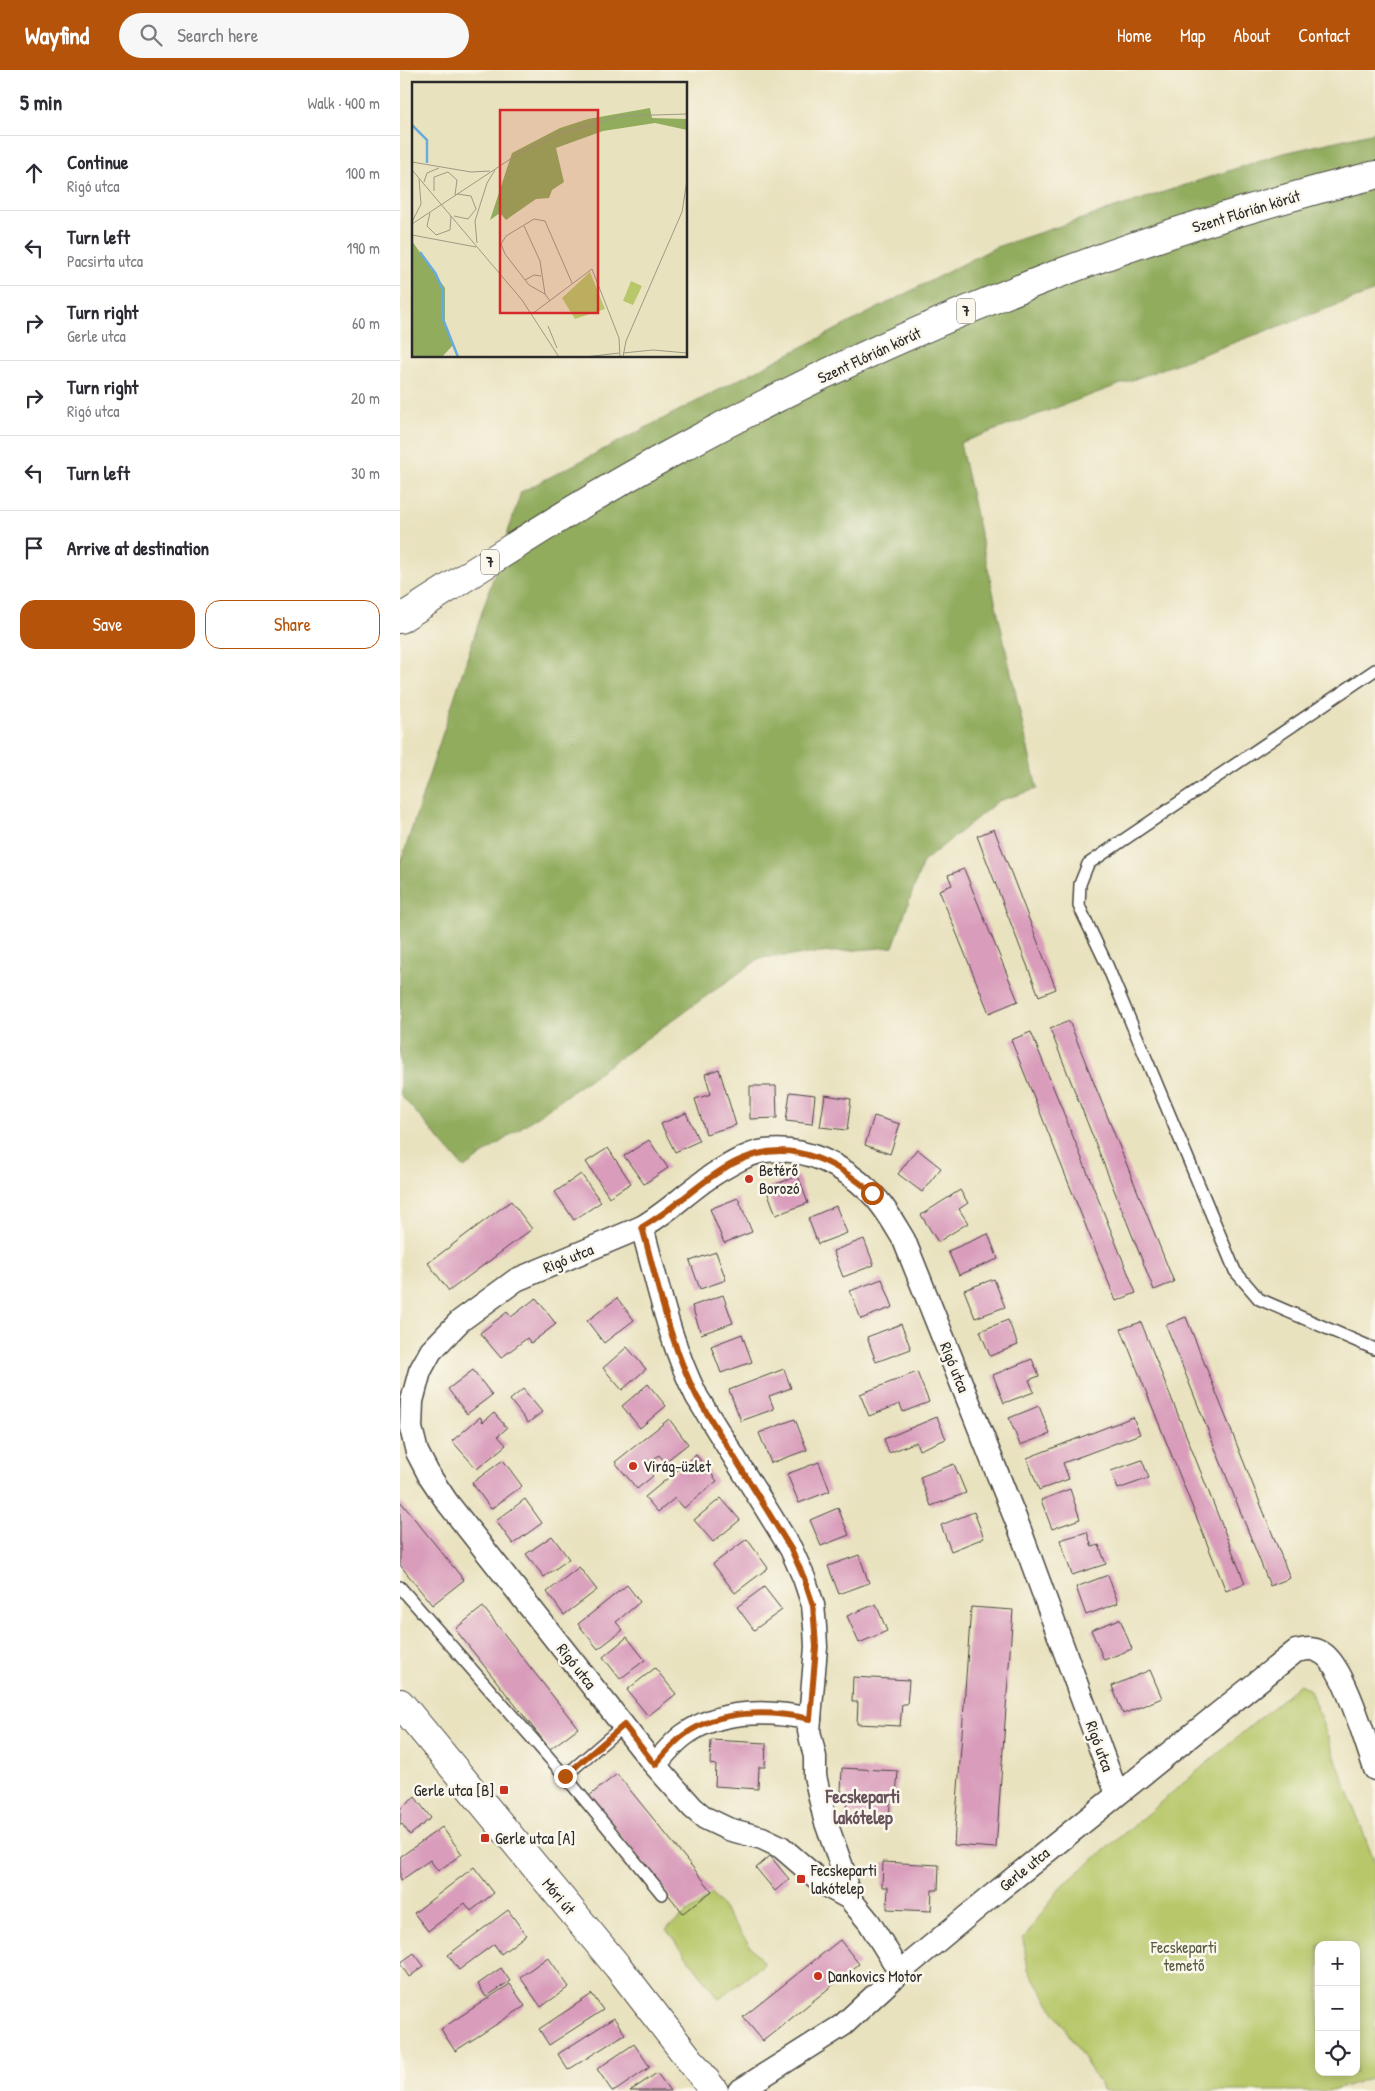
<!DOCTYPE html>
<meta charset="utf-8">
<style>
:root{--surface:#fff;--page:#f7f7f7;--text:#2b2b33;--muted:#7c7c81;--line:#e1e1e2;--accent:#b45309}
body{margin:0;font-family:"Patrick Hand",sans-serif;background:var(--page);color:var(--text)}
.controls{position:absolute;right:15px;bottom:15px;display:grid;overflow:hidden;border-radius:10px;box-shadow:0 2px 12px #0003}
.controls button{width:45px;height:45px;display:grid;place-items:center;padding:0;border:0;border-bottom:1px solid var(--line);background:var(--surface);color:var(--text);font:25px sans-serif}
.stop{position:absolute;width:15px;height:15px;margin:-11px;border:4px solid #b45309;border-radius:50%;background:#fff}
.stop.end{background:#b45309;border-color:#fff;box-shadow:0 1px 5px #0008}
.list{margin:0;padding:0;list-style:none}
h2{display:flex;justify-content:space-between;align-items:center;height:65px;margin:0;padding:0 20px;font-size:21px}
h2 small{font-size:16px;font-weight:400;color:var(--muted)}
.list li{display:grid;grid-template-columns:32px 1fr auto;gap:15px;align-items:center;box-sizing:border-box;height:75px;padding:0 20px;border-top:1px solid var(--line)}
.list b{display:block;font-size:19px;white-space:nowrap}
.list p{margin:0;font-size:16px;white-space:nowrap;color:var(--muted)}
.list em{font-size:16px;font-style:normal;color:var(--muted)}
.actions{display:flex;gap:10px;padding:15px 20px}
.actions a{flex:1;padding:11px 0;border:1px solid var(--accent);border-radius:15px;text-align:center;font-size:18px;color:var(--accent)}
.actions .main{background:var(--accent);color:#fff}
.icon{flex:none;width:28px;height:28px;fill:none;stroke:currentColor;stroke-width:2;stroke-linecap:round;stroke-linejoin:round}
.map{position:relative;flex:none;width:975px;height:2021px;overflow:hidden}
header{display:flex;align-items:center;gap:30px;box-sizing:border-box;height:70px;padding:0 25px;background:var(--accent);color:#fff}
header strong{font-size:24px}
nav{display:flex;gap:28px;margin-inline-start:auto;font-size:18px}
.search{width:350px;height:45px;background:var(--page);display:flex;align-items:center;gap:12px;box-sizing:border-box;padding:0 18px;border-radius:28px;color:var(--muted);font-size:19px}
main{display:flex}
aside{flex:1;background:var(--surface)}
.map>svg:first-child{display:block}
.green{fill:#b7c769;stroke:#71794a;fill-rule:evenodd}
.forest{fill:#91ac5d;stroke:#5e6c44}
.building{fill:#d99dbb}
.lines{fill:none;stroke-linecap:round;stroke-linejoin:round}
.lane-casing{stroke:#484641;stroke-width:14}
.street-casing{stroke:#484641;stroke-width:25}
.secondary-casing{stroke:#484641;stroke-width:30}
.primary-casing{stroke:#484641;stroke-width:30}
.lane{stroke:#fff;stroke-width:11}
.street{stroke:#fff;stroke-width:22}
.secondary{stroke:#fff;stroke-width:28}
.primary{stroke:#fff;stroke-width:28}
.route{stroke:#b45309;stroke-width:6}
.poi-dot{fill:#c8321e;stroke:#fbf7ec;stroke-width:2}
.labels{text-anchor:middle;stroke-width:5;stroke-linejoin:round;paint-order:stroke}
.shield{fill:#fbf7ec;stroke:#696865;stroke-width:1}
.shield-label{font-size:15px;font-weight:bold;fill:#2b2b2b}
.street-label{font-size:16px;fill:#2b2b2b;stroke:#fbf7ec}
.poi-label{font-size:16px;fill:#2b2b2b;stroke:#fbf7ec;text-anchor:start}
.park-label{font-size:16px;fill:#555a3e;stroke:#fbf7ec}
.neighbourhood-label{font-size:18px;font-weight:bold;fill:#68535d;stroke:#fbf7ec}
.inset-river{fill:none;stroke:#68abdd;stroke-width:2.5}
.inset-road{fill:none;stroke:#9d9984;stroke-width:1}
.view{fill:#d62828;fill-opacity:0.15;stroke:#d62828;stroke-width:2.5}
.inset-edge{fill:none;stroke:#2b2b2b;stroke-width:2.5}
</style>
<header>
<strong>Wayfind</strong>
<div class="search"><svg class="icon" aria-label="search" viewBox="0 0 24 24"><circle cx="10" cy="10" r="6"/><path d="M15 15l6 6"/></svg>Search here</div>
<nav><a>Home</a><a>Map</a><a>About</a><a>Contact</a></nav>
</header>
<main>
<aside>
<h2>5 min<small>Walk · 400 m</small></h2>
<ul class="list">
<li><svg class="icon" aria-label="ahead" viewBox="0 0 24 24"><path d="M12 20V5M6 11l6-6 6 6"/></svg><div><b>Continue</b><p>Rigó utca</p></div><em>100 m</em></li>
<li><svg class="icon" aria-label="left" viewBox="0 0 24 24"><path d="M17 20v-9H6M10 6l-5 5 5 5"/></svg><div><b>Turn left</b><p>Pacsirta utca</p></div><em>190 m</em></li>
<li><svg class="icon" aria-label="right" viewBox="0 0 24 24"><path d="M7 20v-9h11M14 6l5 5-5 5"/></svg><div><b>Turn right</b><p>Gerle utca</p></div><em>60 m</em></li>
<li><svg class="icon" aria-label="right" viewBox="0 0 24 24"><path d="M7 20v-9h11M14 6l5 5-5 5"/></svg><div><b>Turn right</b><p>Rigó utca</p></div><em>20 m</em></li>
<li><svg class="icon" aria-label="left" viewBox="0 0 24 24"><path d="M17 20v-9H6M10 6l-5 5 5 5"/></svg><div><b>Turn left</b></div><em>30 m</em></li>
<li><svg class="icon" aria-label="arrive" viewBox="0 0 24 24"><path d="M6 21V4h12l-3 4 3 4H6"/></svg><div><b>Arrive at destination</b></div></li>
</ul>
<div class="actions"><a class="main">Save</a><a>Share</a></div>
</aside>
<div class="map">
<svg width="975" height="2021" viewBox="0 0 975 2021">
<rect width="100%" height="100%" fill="#fbf7ec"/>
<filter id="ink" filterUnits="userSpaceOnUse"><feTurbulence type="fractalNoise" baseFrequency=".02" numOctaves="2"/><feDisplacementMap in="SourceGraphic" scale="10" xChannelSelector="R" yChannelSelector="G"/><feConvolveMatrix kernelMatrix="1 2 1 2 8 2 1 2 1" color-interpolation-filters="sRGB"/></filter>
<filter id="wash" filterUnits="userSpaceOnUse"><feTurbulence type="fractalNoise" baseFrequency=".0096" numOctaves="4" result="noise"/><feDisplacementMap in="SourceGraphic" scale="20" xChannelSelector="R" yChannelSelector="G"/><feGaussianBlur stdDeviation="1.12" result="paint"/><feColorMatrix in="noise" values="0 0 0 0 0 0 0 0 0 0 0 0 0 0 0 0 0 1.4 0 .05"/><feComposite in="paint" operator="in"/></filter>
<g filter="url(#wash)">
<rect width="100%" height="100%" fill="#e9e2bf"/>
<!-- green -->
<g class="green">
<path d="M 900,1614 L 910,1620 L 975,1794 L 975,2006 L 932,2021 L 704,2021 L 628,1899 L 623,1869 L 661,1817 ZM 919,1875 L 956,1875 L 956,2002 L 919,2002 Z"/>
<polygon points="312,1824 364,1894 319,1929 266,1859"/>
</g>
<!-- forest -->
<polygon class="forest" points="975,62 975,221 560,373 637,719 598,731 523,792 493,877 360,888 64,1098 0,1024 0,795 121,422 596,177 880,84"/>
<g id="blocks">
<!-- building -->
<g class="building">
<polygon points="594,759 656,919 639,926 577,766"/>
<polygon points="564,799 618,931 589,943 539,820 552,815 548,805"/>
<polygon points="669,951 774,1212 754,1220 650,959"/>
<polygon points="631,962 736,1223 716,1231 611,970"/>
<polygon points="319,999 336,1055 306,1064 295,1029 311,1024 305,1004"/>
<polygon points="350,1016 376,1016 377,1048 350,1049"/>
<polygon points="390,1022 415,1025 412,1054 386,1051"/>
<polygon points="425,1025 451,1029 447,1060 420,1057"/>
<polygon points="286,1043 299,1071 275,1082 261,1054"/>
<polygon points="474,1046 500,1054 490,1084 465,1075"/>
<polygon points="249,1070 268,1098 244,1114 224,1086"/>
<polygon points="208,1078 231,1113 209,1127 186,1092"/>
<polygon points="517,1079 541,1098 522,1122 498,1104"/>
<polygon points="181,1104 201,1132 174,1150 155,1122"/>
<polygon points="398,1106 408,1133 376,1145 366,1118"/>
<polygon points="560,1120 568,1133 559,1139 568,1153 538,1172 521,1145"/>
<polygon points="338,1128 352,1162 324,1173 310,1139"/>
<polygon points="111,1131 132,1159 49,1221 28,1193"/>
<polygon points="436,1136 447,1163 418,1174 408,1148"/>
<polygon points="588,1164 598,1189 559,1205 548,1181"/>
<polygon points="464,1169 474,1195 443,1207 433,1181"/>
<polygon points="316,1182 326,1210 300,1219 290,1191"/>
<polygon points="482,1209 493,1237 461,1249 450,1221"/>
<polygon points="594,1209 605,1237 575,1248 564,1220"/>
<polygon points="323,1225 333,1253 301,1264 292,1236"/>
<polygon points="136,1228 156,1254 131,1273 127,1268 101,1288 80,1263 107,1242 111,1247"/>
<polygon points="217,1228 234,1250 204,1273 187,1251"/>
<polygon points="786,1247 890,1508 870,1516 766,1255"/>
<polygon points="608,1250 618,1275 590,1286 580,1261"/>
<polygon points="741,1252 845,1513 826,1521 721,1259"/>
<polygon points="501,1254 511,1279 476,1292 467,1267"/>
<polygon points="342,1264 352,1292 321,1303 311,1276"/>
<polygon points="227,1277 246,1299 222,1320 203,1298"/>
<polygon points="632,1289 639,1306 629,1310 634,1322 604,1333 593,1305"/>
<polygon points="384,1299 391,1318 369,1326 374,1339 341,1351 329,1320"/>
<polygon points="73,1300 92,1325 67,1344 48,1319"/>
<polygon points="517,1302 529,1332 503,1342 500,1334 469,1346 460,1324"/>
<polygon points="248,1314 266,1336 240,1358 222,1336"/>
<polygon points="123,1319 142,1342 128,1353 110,1330"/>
<polygon points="639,1336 650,1364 620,1375 609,1348"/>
<polygon points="94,1343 107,1358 98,1366 106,1375 77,1399 52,1371 80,1347 83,1352"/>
<polygon points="537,1347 546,1369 519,1380 516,1372 489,1383 484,1369"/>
<polygon points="733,1347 740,1364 663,1393 669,1409 639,1420 627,1388"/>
<polygon points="269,1349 288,1374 265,1392 259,1385 245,1396 253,1406 237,1419 215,1392"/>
<polygon points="395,1349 407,1380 371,1393 359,1363"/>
<polygon points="296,1385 317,1411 284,1438 275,1428 258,1442 245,1427"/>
<polygon points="103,1390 122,1416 91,1439 72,1413"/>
<polygon points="742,1390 749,1408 718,1419 711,1401"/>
<polygon points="419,1392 430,1421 399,1433 387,1404"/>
<polygon points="554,1394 566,1423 531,1436 520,1407"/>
<polygon points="670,1419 680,1449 652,1459 641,1430"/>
<polygon points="321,1428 340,1450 313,1472 294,1450"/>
<polygon points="125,1429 142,1453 113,1474 96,1451"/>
<polygon points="0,1431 64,1510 32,1535 0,1495"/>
<polygon points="438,1438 449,1465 421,1476 410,1450"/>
<polygon points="574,1442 584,1468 551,1481 541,1455"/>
<polygon points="687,1462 692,1477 699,1475 706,1494 672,1505 660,1470"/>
<polygon points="152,1466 169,1489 144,1507 126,1484"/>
<polygon points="347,1469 368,1498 335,1523 313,1494"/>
<polygon points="459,1485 469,1513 439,1524 428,1496"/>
<polygon points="179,1497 197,1520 164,1545 147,1522"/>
<polygon points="708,1505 718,1533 686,1545 676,1517"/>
<polygon points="227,1515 240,1532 216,1552 223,1560 198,1579 178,1554"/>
<polygon points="364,1517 382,1540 354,1560 337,1537"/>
<polygon points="476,1534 487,1561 459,1573 447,1546"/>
<polygon points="83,1537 178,1658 150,1679 55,1559"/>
<polygon points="571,1537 613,1540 596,1778 554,1775"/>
<polygon points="720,1549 732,1579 704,1590 691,1560"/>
<polygon points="227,1567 245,1590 220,1609 203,1587"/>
<polygon points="255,1598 276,1624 248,1646 227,1620"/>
<polygon points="750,1600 762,1628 723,1644 712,1616"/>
<polygon points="453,1607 509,1610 507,1634 502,1634 500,1656 457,1654 458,1632 452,1632"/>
<polygon points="311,1670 366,1673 365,1697 359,1697 358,1719 315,1716 316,1695 310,1694"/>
<polygon points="442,1698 498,1701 496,1725 491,1725 489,1747 446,1744 447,1722 441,1722"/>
<polygon points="217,1704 312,1821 283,1843 189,1726"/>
<polygon points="15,1727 31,1748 10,1765 2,1754 0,1756 0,1739"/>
<polygon points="42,1757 62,1784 38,1801 30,1790 0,1811 0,1787"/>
<polygon points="370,1786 389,1809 375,1821 356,1798"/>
<polygon points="483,1792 539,1795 538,1820 532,1820 531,1841 487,1839 488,1817 482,1817"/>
<polygon points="74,1797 94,1823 71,1841 65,1833 28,1861 14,1843"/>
<polygon points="108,1840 126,1865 101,1884 94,1874 59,1900 48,1885"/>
<polygon points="440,1870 459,1894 363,1971 343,1947"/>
<polygon points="14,1883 24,1896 9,1907 0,1893"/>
<polygon points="148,1887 169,1917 141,1937 120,1907"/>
<polygon points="101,1898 110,1911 86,1927 78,1914"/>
<polygon points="110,1914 125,1936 55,1981 41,1959"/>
<polygon points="192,1924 203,1940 149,1975 139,1959"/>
<polygon points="214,1948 225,1964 168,2000 158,1984"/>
<polygon points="234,1974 250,1997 215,2021 212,2021 197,1999"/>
<polygon points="257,2003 270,2021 230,2021"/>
</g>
</g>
</g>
<g filter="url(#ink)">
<use href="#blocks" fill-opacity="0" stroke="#484641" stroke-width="1"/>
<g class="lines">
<defs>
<g id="lane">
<polyline points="975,600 688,794 680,814 679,836 707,895 835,1201 859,1229 975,1279"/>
<polyline points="0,1517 165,1706 262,1824"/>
<polyline points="165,1706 224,1655"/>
</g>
<g id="street">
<path d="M 242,1157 C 258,1215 270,1274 297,1327 L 391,1479 L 404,1508 L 413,1535 L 415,1557 L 416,1577 L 409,1661 L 415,1687 L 415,1706 L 425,1750 L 442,1797 L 449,1828"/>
<path d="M 255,1695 C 264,1684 273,1673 284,1665 C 319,1639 370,1640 410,1649"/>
<path d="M 500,1902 L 469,1852 L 449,1828 L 425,1815 L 381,1777 L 362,1768 L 328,1759 L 305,1748 L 293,1738 L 252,1692 L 47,1432 L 29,1405 L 17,1382 L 11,1358 L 12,1331 L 20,1301 L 31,1281 L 60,1251 L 116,1210 L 242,1157 C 270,1141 292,1117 319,1101 C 333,1093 349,1083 365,1081 C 405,1076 443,1095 471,1123 C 485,1136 494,1154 504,1170 L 620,1460 L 717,1724"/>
<path d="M 339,2021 L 443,1955 L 500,1902 L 589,1828 L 896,1581 C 905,1579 913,1577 922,1583 C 944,1595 966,1673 975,1699"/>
</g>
<polyline id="secondary" points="0,1633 218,1897 314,2021"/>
<path id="primary" d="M 0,549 C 88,493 176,435 268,385 C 490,263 728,165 975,105"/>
</defs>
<!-- lane casing -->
<use href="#lane" class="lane-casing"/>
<!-- street casing -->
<use href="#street" class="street-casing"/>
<!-- secondary casing -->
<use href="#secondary" class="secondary-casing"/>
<!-- primary casing -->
<use href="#primary" class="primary-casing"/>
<!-- lane -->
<use href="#lane" class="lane"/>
<!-- street -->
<use href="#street" class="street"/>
<!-- secondary -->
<use href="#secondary" class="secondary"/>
<!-- primary -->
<use href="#primary" class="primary"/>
</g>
</g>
<g class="lines" filter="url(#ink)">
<!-- route -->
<path class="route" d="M 165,1706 L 224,1655 L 255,1695 C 264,1684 273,1673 284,1665 C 319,1639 370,1640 410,1649 L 416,1577 L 413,1535 L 404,1508 L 391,1479 L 297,1327 C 270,1274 258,1215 242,1157 C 269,1142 291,1120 317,1103 C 373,1064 424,1081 472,1123"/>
</g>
<!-- markers -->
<g class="poi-dot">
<circle cx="349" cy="1109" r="5"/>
<circle cx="233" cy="1396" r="5"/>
<rect x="99" y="1715" width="10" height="10" rx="2.5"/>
<rect x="80" y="1763" width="10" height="10" rx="2.5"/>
<rect x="396" y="1804" width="10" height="10" rx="2.5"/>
<circle cx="418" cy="1906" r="5"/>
</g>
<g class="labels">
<!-- shield labels -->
<g class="shield">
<rect x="557" y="228.5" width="18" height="25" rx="4"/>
<rect x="81" y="479.5" width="18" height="25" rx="4"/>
</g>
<g class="shield-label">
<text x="566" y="246">7</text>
<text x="90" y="497">7</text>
</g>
<!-- street labels -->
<g class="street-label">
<text transform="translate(846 141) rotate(-17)" y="6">Szent Flórián körút</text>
<text transform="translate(469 285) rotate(-25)" y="6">Szent Flórián körút</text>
<text transform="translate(168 1188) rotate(-22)" y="6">Rigó utca</text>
<text transform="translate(555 1297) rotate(68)" y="6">Rigó utca</text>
<text transform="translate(177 1596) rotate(52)" y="6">Rigó utca</text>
<text transform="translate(700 1676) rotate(70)" y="6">Rigó utca</text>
<text transform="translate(624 1799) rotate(-39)" y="6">Gerle utca</text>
<text transform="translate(159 1826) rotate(50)" y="6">Móri út</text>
</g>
<!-- poi labels -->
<g class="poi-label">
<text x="359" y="1106">Betérő<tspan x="359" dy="18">Borozó</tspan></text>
<text x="243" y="1402">Virág-üzlet</text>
<text x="94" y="1726" text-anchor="end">Gerle utca [B]</text>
<text x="95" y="1774">Gerle utca [A]</text>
<text x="411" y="1806">Fecskeparti<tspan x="411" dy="18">lakótelep</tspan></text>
<text x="428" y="1912">Dankovics Motor</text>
</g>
<!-- park labels -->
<g class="park-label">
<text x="784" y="1883">Fecskeparti<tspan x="784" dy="18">temető</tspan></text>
</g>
<!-- neighbourhood labels -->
<g class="neighbourhood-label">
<text x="463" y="1733">Fecskeparti<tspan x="463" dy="21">lakótelep</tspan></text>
</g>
</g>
<!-- overview -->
<g transform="translate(12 12)">
<rect width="275" height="275" fill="#e9e2bf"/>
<path d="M 178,190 L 193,227 L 163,237 L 150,216 ZM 219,199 L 230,204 L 221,223 L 211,219 Z" fill="#b7c769"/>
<path d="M 238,26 L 240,36 L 275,37 L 275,48 L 243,41 L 191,49 L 144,66 L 152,100 L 140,108 L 137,116 L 124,117 L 94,138 L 88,131 L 78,138 L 100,71 L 148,46 L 176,37 ZM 0,159 L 33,206 L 33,240 L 41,263 L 30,275 L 0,275 Z" fill="#91ac5d"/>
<path class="inset-river" d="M 0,43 L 15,58 L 15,81M 8,170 L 24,192 L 31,209 L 31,237 L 46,275"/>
<path class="inset-road" d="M 0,80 L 59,90 L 78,89M 0,88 L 110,218 L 147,275M 12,100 L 15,91 L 27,86M 22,109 L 22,95 L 36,90 L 45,98 L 43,113M 18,131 L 15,144 L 24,153 L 38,148 L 39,134M 42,134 L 56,137 L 64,127 L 59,114 L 45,112M 0,140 L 9,122 L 7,97M 0,142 L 106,72 L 147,52 L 208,34 L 275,32M 112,144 L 128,179 L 133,212M 0,153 L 64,165M 65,161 L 63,139 L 75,101 L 83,88M 113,198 L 122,193 L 129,194M 138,219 L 133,212 L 117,203 L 93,172 L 89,162 L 94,154 L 122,137 L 133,139 L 160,201M 120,232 L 180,187 L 207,256 L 208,275M 136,244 L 145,266M 211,271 L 241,268 L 275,271M 173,275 L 207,271M 211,275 L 214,259 L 270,130 L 275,98"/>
<path class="view" d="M 88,28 L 186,28 L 186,231 L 88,231 Z"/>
<rect width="275" height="275" class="inset-edge"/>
</g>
</svg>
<div class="controls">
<button>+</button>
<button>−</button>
<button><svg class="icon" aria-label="locate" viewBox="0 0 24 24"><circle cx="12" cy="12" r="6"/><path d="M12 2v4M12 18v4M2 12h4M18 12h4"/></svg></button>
</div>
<div class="stop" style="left:472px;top:1123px"></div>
<div class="stop end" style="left:165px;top:1706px"></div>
</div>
</main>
